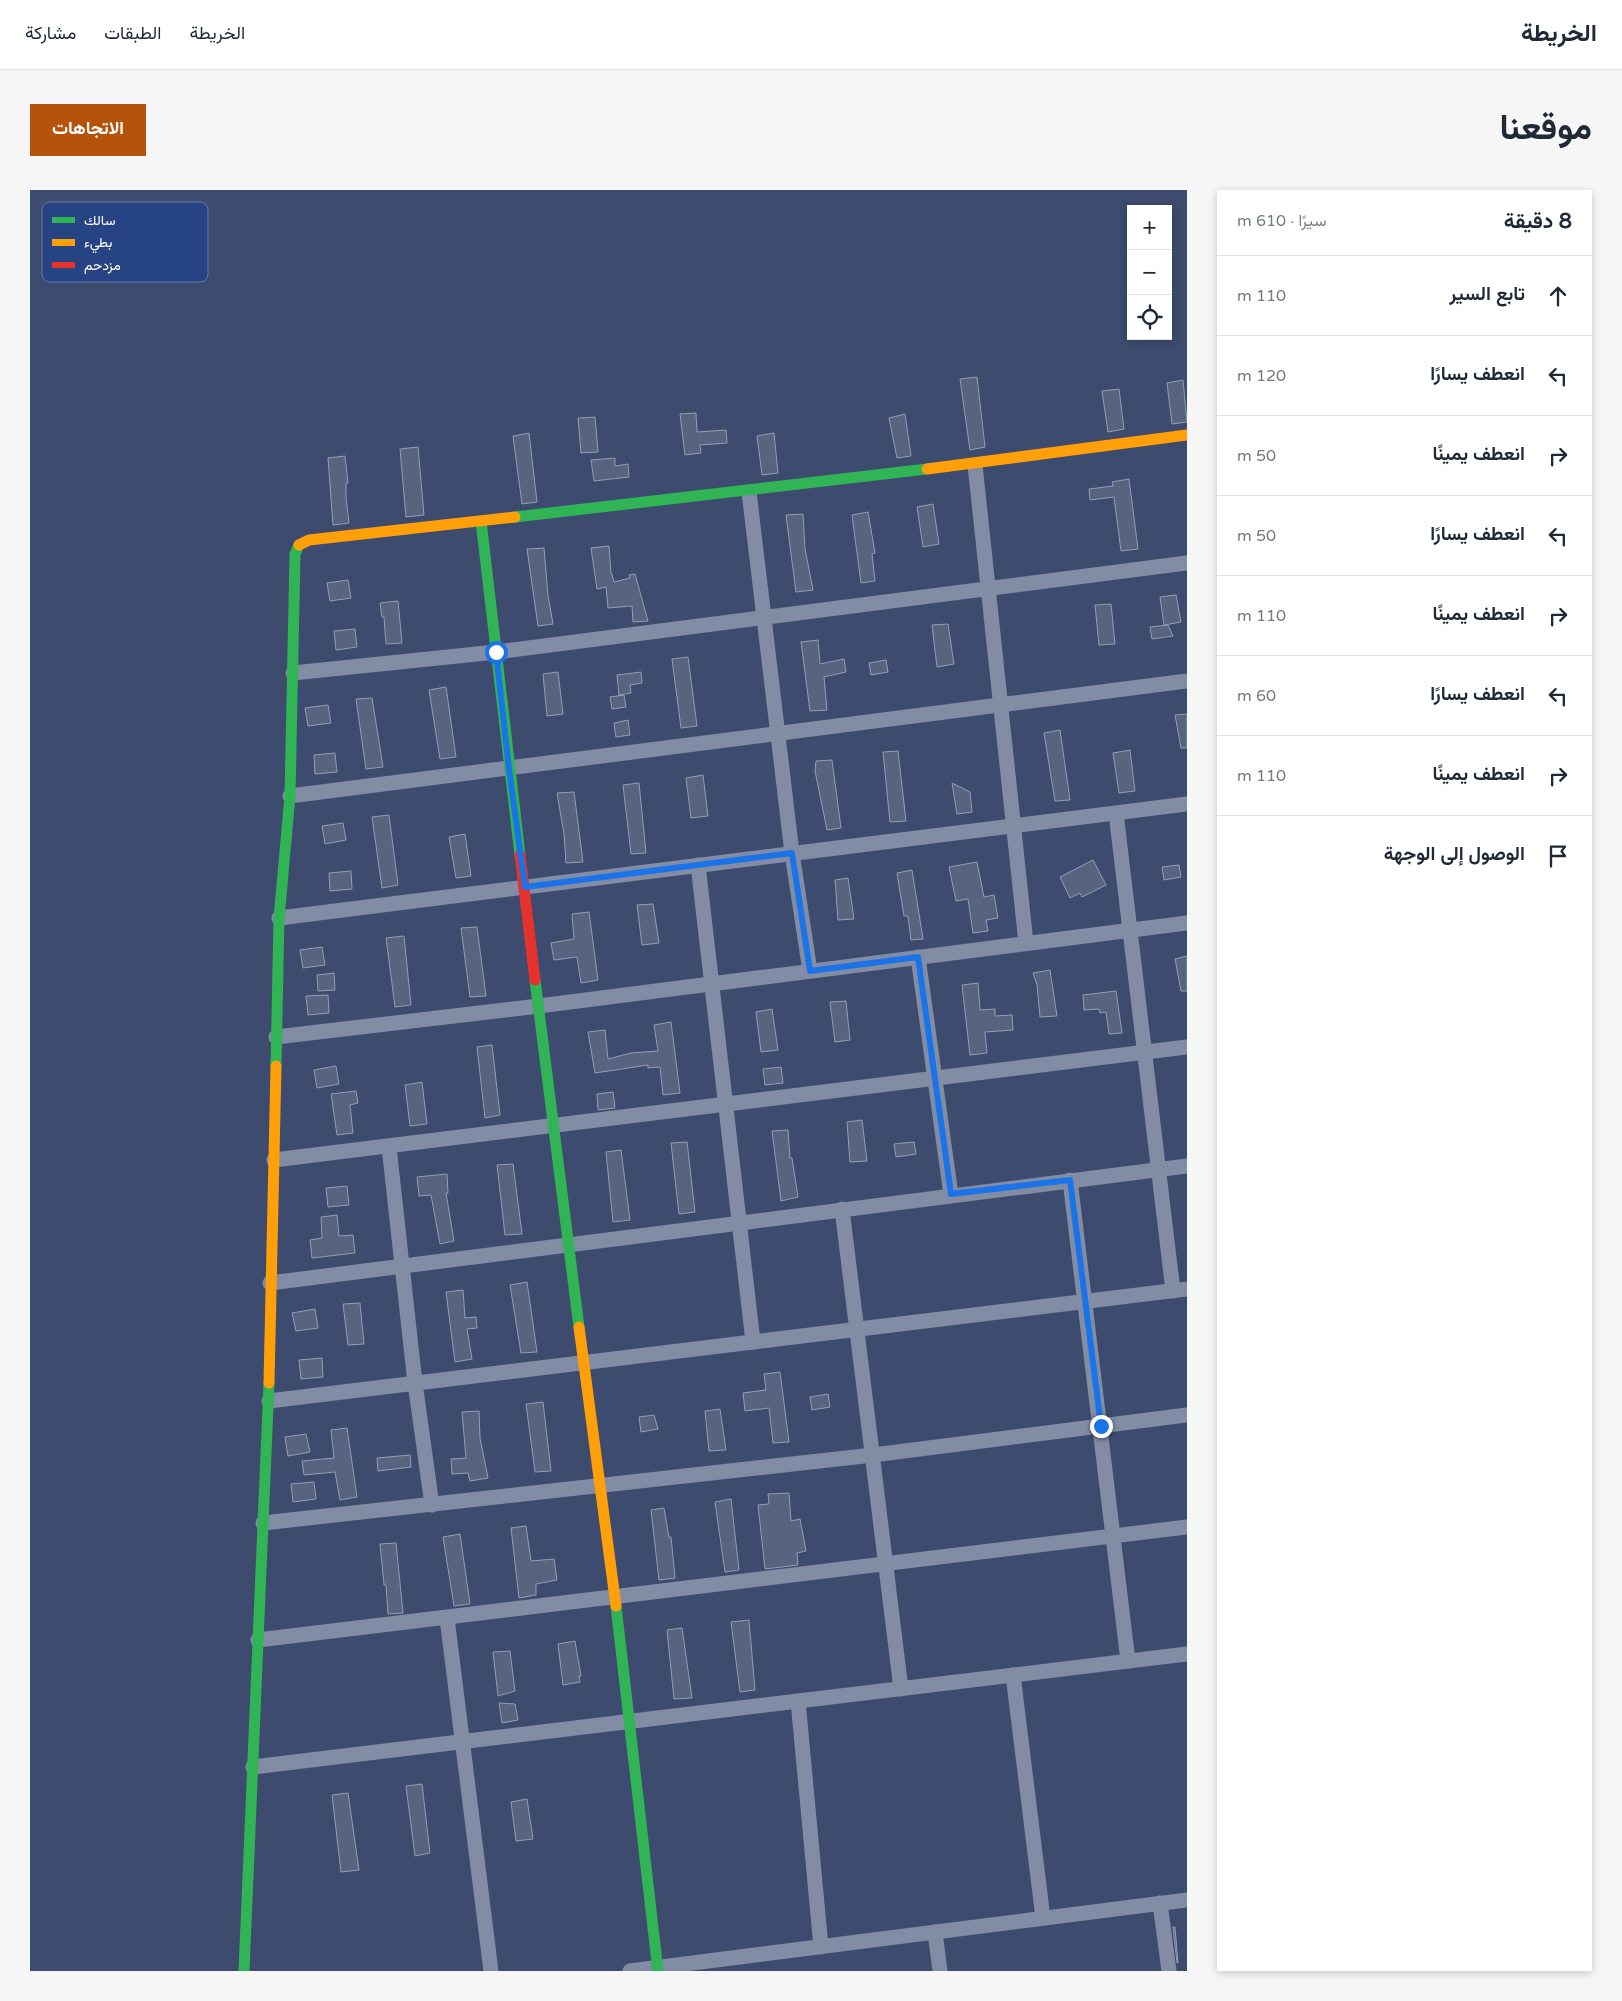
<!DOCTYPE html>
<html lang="ar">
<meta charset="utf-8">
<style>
:root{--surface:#fff;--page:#f6f6f7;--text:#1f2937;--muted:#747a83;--line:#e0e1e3;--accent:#b45309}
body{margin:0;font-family:"Varela Round",Vazirmatn,sans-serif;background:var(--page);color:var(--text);direction:rtl}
.controls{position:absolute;right:15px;top:15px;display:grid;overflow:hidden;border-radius:0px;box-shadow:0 2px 8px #0003}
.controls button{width:45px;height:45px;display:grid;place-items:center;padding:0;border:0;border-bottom:1px solid var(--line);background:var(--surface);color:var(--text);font:25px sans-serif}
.stop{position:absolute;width:15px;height:15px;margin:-11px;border:4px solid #1a73e8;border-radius:50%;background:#fff}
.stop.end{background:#1a73e8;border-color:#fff;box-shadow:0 1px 5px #0008}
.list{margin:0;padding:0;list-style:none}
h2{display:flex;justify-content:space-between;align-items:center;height:65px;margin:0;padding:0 20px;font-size:21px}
h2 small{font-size:16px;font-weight:400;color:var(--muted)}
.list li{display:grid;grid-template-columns:32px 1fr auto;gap:15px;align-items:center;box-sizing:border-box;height:80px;padding:0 20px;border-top:1px solid var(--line)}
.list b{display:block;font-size:19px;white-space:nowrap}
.list em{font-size:16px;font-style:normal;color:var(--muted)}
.icon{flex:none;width:28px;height:28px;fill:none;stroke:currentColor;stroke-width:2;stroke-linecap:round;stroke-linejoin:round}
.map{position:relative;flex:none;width:1157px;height:1781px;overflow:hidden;direction:ltr;border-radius:0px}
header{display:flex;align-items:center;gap:30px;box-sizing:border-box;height:70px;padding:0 25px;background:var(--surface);border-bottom:1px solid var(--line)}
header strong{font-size:24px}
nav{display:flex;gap:28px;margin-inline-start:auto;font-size:18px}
.intro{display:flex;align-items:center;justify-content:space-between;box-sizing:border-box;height:120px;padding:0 30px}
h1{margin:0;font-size:35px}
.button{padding:12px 22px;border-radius:0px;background:var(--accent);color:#fff;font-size:18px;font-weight:700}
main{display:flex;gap:30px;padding:0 30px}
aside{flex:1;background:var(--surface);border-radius:0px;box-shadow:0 2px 8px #0003}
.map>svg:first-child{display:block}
.building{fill:#57637f;stroke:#959eb3}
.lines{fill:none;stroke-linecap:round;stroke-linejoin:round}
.street{stroke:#828ca4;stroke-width:15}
.fast{stroke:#30b455;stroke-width:11}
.slow{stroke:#ff9f0a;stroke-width:11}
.jam{stroke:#e5322d;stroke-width:11}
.route{stroke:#1a73e8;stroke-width:6}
.key{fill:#264384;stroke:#677ba9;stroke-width:1}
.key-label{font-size:14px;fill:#fff}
</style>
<header>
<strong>الخريطة</strong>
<nav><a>الخريطة</a><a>الطبقات</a><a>مشاركة</a></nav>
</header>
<div class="intro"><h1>موقعنا</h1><a class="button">الاتجاهات</a></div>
<main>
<aside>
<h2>8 دقيقة<small>سيرًا · 610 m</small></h2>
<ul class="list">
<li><svg class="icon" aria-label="ahead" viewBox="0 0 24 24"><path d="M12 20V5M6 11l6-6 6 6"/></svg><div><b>تابع السير</b></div><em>110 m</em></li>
<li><svg class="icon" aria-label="left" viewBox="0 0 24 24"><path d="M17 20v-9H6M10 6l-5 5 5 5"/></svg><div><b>انعطف يسارًا</b></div><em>120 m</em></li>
<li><svg class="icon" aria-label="right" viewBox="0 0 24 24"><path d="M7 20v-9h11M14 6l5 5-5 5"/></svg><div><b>انعطف يمينًا</b></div><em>50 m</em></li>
<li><svg class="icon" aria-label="left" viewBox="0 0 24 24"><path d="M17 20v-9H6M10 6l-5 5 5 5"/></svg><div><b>انعطف يسارًا</b></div><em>50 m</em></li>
<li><svg class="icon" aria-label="right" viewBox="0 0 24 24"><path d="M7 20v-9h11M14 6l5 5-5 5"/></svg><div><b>انعطف يمينًا</b></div><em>110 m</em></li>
<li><svg class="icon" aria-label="left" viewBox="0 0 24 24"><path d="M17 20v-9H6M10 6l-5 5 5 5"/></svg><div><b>انعطف يسارًا</b></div><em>60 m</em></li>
<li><svg class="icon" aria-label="right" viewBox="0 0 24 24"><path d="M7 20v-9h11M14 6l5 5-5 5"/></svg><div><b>انعطف يمينًا</b></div><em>110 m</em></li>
<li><svg class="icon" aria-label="arrive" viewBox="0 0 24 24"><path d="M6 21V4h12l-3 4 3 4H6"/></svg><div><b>الوصول إلى الوجهة</b></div></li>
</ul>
</aside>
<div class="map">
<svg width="1157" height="1781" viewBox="0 0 1157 1781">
<rect width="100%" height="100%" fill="#3c4b6e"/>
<!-- building -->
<g class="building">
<polygon points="947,187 955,257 940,260 930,189"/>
<polygon points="1153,190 1157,232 1142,234 1137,193"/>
<polygon points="1089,199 1094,239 1078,242 1072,201"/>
<polygon points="666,223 667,242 696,240 697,253 670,255 671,263 655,265 650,224"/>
<polygon points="875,224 881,266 867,268 859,228"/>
<polygon points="565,227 568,262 551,263 548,228"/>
<polygon points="499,243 507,312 492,314 483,246"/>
<polygon points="744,243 748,283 732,285 727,246"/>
<polygon points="388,257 394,325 376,327 370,259"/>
<polygon points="315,266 318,293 316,293 316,307 319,333 303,335 298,268"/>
<polygon points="585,268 585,276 598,274 599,287 564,291 561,270"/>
<polygon points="1099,289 1108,359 1091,361 1084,307 1060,310 1059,299 1083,296 1082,292"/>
<polygon points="903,314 909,354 893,357 887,317"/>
<polygon points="838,322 845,363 842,364 845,391 831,393 822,325"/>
<polygon points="773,324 775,359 783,400 766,402 756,325"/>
<polygon points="579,356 581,384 582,384 584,392 600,388 599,385 605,384 618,431 603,432 602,416 578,418 576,397 567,399 561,358"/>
<polygon points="514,358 518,405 523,434 508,436 497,359"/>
<polygon points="318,390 321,408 300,411 297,393"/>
<polygon points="1146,405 1151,432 1134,435 1130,407"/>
<polygon points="368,411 372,453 356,454 354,427 352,427 350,413"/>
<polygon points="1081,414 1085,454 1069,455 1065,415"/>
<polygon points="918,434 924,474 907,477 902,435"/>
<polygon points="1138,435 1143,446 1122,449 1120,437"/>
<polygon points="325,439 327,457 306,460 304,441"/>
<polygon points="788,450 790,474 814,469 816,482 794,487 797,520 780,521 771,452"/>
<polygon points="658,467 667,536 651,538 642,469"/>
<polygon points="856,470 858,482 841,485 839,473"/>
<polygon points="528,482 533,524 517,526 513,484"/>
<polygon points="611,482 612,493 600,495 601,503 589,505 587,485"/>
<polygon points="416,497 426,567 410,569 399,500"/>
<polygon points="594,505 596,517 582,519 580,507"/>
<polygon points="342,508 353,577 336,579 326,509"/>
<polygon points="298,515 301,533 278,536 275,518"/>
<polygon points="1157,524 1157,558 1151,558 1145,525"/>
<polygon points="598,530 600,545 586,547 584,533"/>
<polygon points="1030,540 1040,610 1025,611 1014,543"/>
<polygon points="1100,560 1105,601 1089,603 1083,563"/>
<polygon points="868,561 876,631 860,632 853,562"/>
<polygon points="305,563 307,582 285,584 284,565"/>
<polygon points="802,570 811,638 797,640 785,581 786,571"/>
<polygon points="673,585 678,626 661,628 656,588"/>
<polygon points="609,593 616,663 601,664 593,595"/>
<polygon points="922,593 940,602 942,622 927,624"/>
<polygon points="544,602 553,672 536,673 534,644 527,603"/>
<polygon points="359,625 368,695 352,698 342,627"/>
<polygon points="313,633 316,650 295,654 292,636"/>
<polygon points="435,644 441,686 426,688 419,647"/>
<polygon points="1063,670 1076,695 1052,707 1050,703 1040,708 1030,687"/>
<polygon points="947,672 954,707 964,705 968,728 956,730 958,741 943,743 938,709 926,711 919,677"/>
<polygon points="1149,675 1151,687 1134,690 1132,677"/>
<polygon points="882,680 893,749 881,750 878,726 874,726 867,683"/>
<polygon points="321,681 322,699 300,701 299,683"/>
<polygon points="818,688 824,729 808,730 805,690"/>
<polygon points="623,714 629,753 612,755 607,715"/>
<polygon points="559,722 568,790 551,793 547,767 524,770 521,753 544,749 542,724"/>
<polygon points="447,737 456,806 440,807 431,738"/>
<polygon points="374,746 381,815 365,817 356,748"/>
<polygon points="292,757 295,775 273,778 270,760"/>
<polygon points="1157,766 1157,801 1151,801 1145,769"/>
<polygon points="1020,780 1027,826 1010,827 1007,795 1003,783"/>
<polygon points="304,783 305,800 288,801 287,785"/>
<polygon points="948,793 950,820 965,819 965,826 982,825 983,840 955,842 957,863 940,865 932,795"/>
<polygon points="1086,801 1092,843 1079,844 1076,822 1070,823 1069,819 1054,820 1053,805"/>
<polygon points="298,805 299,823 278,825 276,806"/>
<polygon points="816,811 820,850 805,852 800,812"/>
<polygon points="742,819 748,860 731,862 726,822"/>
<polygon points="641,832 650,903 633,905 630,877 618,878 618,875 565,883 558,842 575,840 578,869 601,863 628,861 624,835"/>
<polygon points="462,855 470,925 455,928 447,857"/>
<polygon points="306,876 309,894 287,898 284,880"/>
<polygon points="751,877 753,893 735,895 733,879"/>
<polygon points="392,892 397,934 380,936 375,895"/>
<polygon points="326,901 328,913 320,915 323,943 307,945 301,904"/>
<polygon points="583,902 585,918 568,920 567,904"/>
<polygon points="832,930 837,971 820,972 817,932"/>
<polygon points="758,940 760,968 762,968 768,1007 751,1011 742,941"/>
<polygon points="657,952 665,1022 649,1024 641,953"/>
<polygon points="884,952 886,964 866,967 864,954"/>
<polygon points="591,960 600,1030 583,1032 576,962"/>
<polygon points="483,974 492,1044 475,1045 467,975"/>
<polygon points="417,984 418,1003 416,1003 424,1051 410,1054 401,1005 389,1006 387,987"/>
<polygon points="317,996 319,1015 298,1017 296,998"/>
<polygon points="307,1025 309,1046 323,1045 325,1063 282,1068 280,1050 292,1048 291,1027"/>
<polygon points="497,1092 507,1162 491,1163 480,1095"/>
<polygon points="433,1100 435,1128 446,1127 447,1138 437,1139 442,1169 425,1172 416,1102"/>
<polygon points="330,1113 334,1154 318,1155 313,1114"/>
<polygon points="285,1119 288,1138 266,1141 262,1123"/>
<polygon points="292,1168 293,1187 271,1189 269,1170"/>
<polygon points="750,1182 759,1252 743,1253 739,1218 715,1221 713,1203 736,1200 734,1184"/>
<polygon points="798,1204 800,1217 782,1220 780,1207"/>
<polygon points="513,1212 521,1281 505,1282 496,1214"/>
<polygon points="690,1219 696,1260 679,1261 675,1221"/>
<polygon points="449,1221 450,1248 458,1288 440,1291 438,1283 422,1284 421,1269 436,1268 432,1222"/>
<polygon points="624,1225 628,1239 611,1242 609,1227"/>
<polygon points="317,1238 327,1307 310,1310 305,1282 274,1285 272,1271 304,1268 301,1240"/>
<polygon points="276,1244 280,1262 258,1266 255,1247"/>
<polygon points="380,1265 381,1277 348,1281 347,1268"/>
<polygon points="284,1292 286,1309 263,1312 261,1294"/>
<polygon points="759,1303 761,1331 770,1329 776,1361 767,1363 768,1375 735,1379 728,1315 739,1314 738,1304"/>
<polygon points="701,1309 709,1380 695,1382 685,1312"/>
<polygon points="634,1318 639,1347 641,1347 645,1388 629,1390 621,1320"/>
<polygon points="496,1336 501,1371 524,1369 527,1390 506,1394 506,1405 489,1408 481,1338"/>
<polygon points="430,1344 440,1414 424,1416 413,1347"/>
<polygon points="366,1353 373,1423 358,1424 356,1395 354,1395 350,1354"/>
<polygon points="719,1430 725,1500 710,1502 701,1432"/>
<polygon points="652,1438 662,1508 644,1509 637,1440"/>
<polygon points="545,1451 551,1486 549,1486 550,1492 533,1495 528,1454"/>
<polygon points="480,1461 485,1501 468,1506 463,1462"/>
<polygon points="469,1513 485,1514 488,1530 472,1533"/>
<polygon points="392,1594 400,1663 385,1666 376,1596"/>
<polygon points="318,1603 329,1680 311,1682 302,1605"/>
<polygon points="497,1609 503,1649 486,1651 481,1612"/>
<polygon points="1143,1737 1145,1737 1148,1773 1147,1773"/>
</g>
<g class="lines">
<!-- street -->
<g class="street">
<polyline points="945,275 996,753"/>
<polyline points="719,302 762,663 780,781"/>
<polyline points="263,483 466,462 1157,373"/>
<polyline points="260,606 1157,491"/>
<polyline points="1086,623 1143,1101"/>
<polyline points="668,675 723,1152"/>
<polyline points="249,728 1157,614"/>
<polyline points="888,767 921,1005"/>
<polyline points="246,847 509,816 1157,733"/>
<polyline points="359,957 385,1193 402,1315"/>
<polyline points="244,970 1157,857"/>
<polyline points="1040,990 1098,1471"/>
<polyline points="812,1019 871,1499"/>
<polyline points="240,1093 1157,976"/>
<polyline points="239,1211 1157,1099"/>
<polyline points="233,1333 843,1265 1157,1225"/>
<polyline points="417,1428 461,1781"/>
<polyline points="228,1450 1157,1337"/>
<polyline points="983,1485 1013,1728"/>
<polyline points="768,1511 791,1757"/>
<polyline points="223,1577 1157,1464"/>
<polyline points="1130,1713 1139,1781"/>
<polyline points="905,1742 910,1781"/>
<polyline points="600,1781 1157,1710"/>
</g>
<!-- fast -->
<g class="fast">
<polyline points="485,327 897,279"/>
<polyline points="451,331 490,665"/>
<polyline points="505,790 549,1137"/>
<polyline points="246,876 249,728 260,606 265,364 269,355"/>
<polyline points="586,1416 628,1781"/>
<polyline points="214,1781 239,1193"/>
</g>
<!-- slow -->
<g class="slow">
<polyline points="897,279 1157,245"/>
<polyline points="269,355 279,350 485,327"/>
<polyline points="549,1137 586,1416"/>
<polyline points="239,1193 246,876"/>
</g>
<!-- jam -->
<polyline class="jam" points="490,665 505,790"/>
</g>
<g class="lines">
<!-- route -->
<polyline class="route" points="466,462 479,579 495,697 762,663 780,781 888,767 921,1004 1040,990 1071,1236"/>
</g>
<!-- legend -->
<rect x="12" y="12" width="166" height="80" rx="8" class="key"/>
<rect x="22" y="27" width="23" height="6" fill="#30b455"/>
<rect x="22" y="49" width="23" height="7" fill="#ff9f0a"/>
<rect x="22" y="72" width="23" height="6" fill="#e5322d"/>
<g class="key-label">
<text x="54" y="35">سالك</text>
<text x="54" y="57">بطيء</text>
<text x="54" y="80">مزدحم</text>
</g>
</svg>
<div class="controls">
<button>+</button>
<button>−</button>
<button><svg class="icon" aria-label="locate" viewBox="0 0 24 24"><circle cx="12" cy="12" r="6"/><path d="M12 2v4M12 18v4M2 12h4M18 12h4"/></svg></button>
</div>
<div class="stop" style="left:466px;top:462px"></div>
<div class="stop end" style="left:1071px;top:1236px"></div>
</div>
</main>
